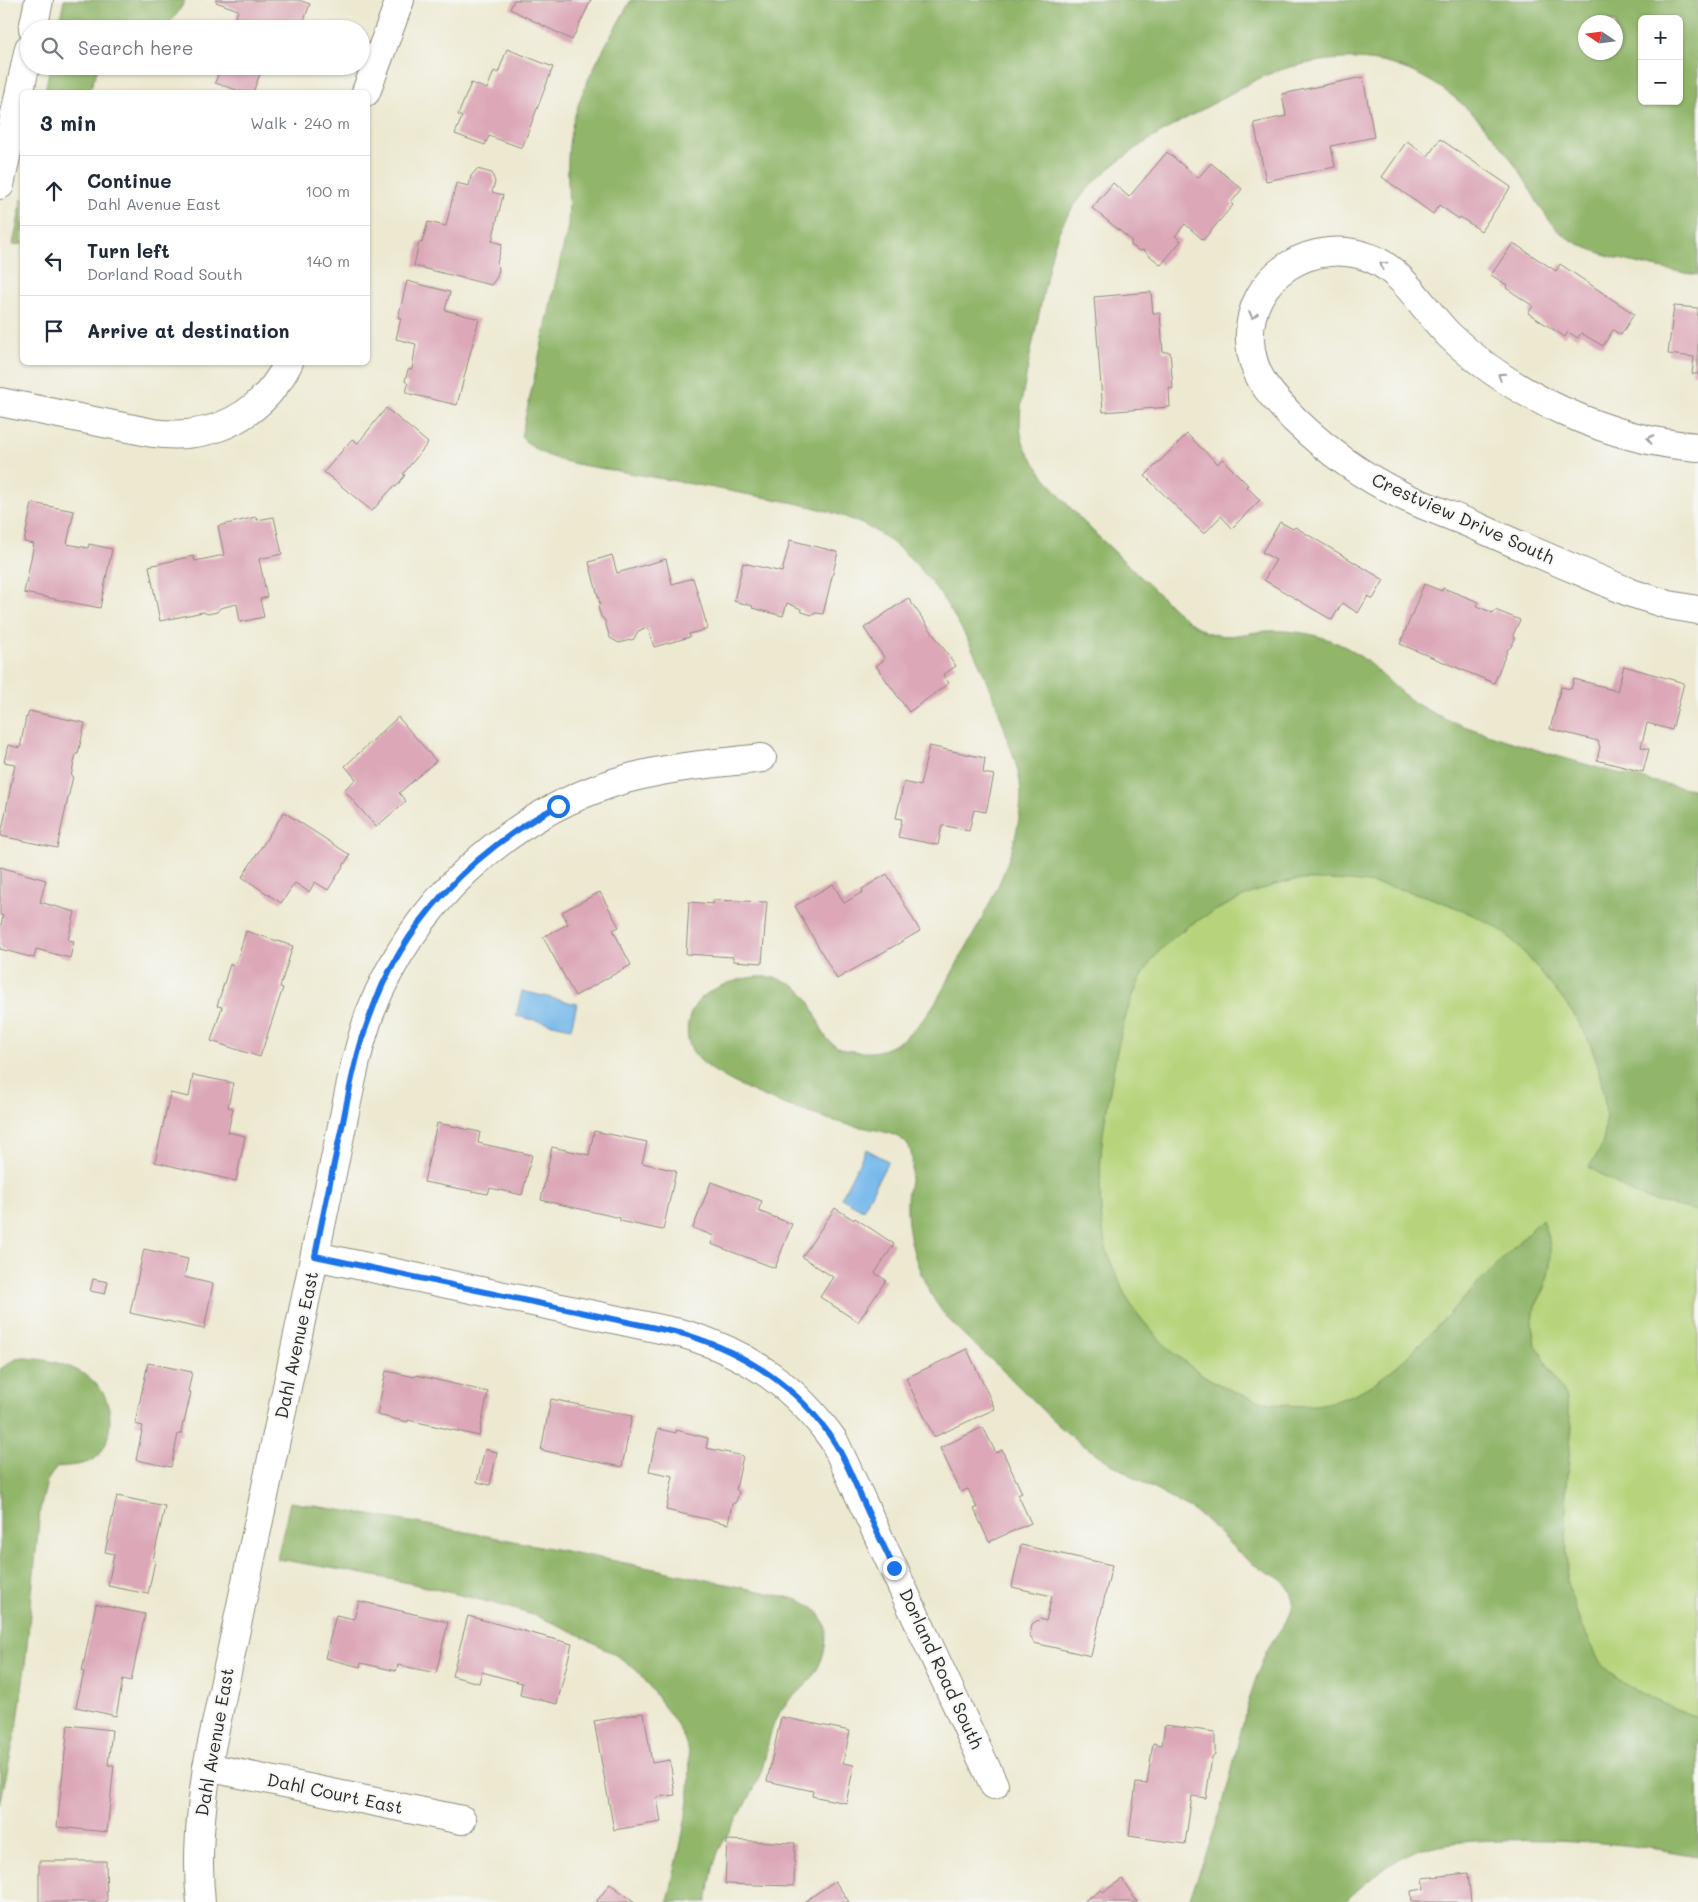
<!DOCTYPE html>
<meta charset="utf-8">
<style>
:root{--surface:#fff;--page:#f6f6f7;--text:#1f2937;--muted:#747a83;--line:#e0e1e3}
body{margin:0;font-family:Mali,sans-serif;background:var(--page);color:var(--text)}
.controls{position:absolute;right:15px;top:15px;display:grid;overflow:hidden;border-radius:8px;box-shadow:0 1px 4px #0004}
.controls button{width:45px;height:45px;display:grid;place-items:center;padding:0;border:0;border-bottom:1px solid var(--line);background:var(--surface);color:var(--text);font:25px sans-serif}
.compass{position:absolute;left:1578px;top:15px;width:45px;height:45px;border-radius:50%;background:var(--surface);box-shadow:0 1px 4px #0004;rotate:283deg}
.stop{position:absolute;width:15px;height:15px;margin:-11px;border:4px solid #1a73e8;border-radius:50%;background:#fff}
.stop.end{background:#1a73e8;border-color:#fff;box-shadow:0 1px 5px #0008}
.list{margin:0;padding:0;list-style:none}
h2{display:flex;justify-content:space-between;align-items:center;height:65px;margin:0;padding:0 20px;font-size:21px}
h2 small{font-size:16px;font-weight:400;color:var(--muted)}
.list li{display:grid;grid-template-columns:32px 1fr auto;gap:15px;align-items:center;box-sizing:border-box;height:70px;padding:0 20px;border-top:1px solid var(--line)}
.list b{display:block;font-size:19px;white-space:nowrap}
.list p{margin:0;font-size:16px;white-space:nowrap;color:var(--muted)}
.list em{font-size:16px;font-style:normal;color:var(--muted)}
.icon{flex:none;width:28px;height:28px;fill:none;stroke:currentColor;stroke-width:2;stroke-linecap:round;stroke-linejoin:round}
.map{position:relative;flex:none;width:1698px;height:1902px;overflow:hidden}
.search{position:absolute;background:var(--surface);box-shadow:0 1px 4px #0004;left:20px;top:20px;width:350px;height:55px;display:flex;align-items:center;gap:12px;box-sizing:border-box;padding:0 18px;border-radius:28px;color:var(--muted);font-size:19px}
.panel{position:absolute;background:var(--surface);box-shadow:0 1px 4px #0004;left:20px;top:90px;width:350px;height:275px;border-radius:8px}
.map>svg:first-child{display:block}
.green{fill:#b7d47b;stroke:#718053}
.forest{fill:#91b66b;stroke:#5e704b;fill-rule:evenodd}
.water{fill:#75b8ea;stroke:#50728a}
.building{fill:#dca7b7}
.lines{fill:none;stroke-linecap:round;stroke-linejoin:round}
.minor-casing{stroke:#8c8a7e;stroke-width:30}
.minor{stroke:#fff;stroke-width:28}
.oneway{stroke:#a0a0a0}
.route{stroke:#1a73e8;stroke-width:6}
.labels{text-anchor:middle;stroke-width:4;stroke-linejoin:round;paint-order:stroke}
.street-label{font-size:18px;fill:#2b2b2b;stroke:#f6f6f2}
</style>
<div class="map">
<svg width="1698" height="1902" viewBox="0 0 1698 1902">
<rect width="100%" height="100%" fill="#f6f6f2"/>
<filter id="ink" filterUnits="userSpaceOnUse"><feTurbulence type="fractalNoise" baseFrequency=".02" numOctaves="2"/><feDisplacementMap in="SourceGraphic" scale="10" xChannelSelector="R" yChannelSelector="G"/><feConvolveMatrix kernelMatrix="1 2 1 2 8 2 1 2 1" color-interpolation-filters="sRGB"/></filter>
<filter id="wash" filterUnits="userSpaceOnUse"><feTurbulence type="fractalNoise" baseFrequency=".0096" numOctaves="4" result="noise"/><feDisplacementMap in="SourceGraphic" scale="20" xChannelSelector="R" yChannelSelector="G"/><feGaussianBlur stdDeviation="1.12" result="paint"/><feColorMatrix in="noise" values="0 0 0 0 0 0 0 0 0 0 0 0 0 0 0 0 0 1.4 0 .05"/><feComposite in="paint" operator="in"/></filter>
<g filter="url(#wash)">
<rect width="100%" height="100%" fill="#ede9d1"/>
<!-- green -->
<polygon class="green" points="999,441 1323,752 1698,835 1698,1826 1314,1600 946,1186 1060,699"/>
<!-- forest -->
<g class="forest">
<path d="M 64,0 L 185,0 C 179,12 172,23 160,29 L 58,29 Z"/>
<path d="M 631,0 L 1698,0 L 1698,275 C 1662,269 1589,257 1561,233 C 1544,218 1533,193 1521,174 C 1483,116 1431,63 1358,59 C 1335,58 1310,62 1287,68 C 1261,75 1237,90 1214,103 C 1158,134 1094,166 1062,225 C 1053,243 1049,266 1045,285 C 1040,309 1035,332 1030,356 C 1026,381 1014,421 1024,445 C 1026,450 1030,455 1033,460 C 1063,506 1104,542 1143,579 C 1161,596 1189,628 1213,634 C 1230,639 1249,632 1267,631 C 1290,630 1315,633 1337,643 C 1369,656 1387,684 1415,703 C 1445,722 1482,732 1515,743 C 1576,762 1635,780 1698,790 L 1698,1211 L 1650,1200 L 1630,1192 L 1589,1167 C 1593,1160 1598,1154 1601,1147 C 1610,1123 1604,1095 1599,1071 C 1591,1036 1573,1012 1551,985 C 1536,967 1522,948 1504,933 C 1493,924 1477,917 1464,911 C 1419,891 1372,880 1322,880 C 1312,880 1301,879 1291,881 C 1268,886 1248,894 1227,905 C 1197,919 1167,937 1149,965 C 1120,1008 1114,1070 1105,1120 C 1099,1155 1098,1208 1105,1243 C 1107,1253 1111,1263 1115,1272 C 1119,1281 1123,1291 1128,1300 C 1173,1370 1266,1430 1350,1396 C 1389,1380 1422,1342 1450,1313 C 1481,1281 1511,1250 1542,1219 L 1550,1244 L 1550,1267 L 1545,1288 L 1535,1307 L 1532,1325 L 1535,1343 L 1566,1398 L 1572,1426 L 1566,1486 L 1567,1583 L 1580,1622 L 1600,1662 L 1618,1679 L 1643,1694 L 1698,1718 L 1698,1856 C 1633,1844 1567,1838 1501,1840 C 1469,1841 1434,1842 1405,1856 C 1382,1868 1363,1885 1344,1902 L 1188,1902 C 1203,1864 1217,1825 1228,1785 C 1239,1742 1247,1696 1265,1655 C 1272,1637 1293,1619 1293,1601 C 1292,1578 1265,1573 1250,1562 C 1230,1547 1215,1526 1195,1512 C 1181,1503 1166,1496 1152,1488 C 1127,1474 1102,1458 1079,1442 C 1049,1420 1025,1391 998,1366 C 980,1349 961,1334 945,1315 C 925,1290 912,1256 908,1224 C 907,1216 907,1208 907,1200 C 908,1182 920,1155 904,1141 C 891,1130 862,1128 845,1124 C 811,1115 708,1081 692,1050 C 684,1035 687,1017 696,1004 C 706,991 723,984 739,980 C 767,972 799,978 812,1007 C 825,1036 825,1050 862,1052 C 875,1053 886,1050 897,1043 C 929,1023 944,986 962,955 C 989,907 1021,850 1021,794 C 1021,778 1015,761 1010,746 C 995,695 974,645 944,600 C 929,577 909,554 886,538 C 846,510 792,502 745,494 C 701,485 656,478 612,470 C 581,465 542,461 521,437 L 568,226 C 570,199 566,172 569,145 C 574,95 607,43 631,0 ZM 1642,19 L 1679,19 L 1679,101 L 1642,101 ZM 1586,22 L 1616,22 L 1616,52 L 1586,52 Z"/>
<polygon points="50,66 99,66 89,92 45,92"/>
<polygon points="22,199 22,244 13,245"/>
<path d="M 24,1358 C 67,1360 117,1378 109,1430 C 107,1441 104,1453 93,1460 C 82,1466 68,1465 56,1468 L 47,1481 L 40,1510 L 25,1666 L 18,1721 L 0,1804 L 0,1369 L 16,1359 Z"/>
<path d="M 290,1502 C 458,1528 625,1562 791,1598 C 811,1603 827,1614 826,1636 C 826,1655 817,1674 804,1687 C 796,1695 786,1702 780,1712 C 767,1731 768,1756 759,1777 C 749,1803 731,1825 719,1850 C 712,1866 710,1885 707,1902 L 668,1902 C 676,1863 696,1790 688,1752 C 685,1734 673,1717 661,1703 C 653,1692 645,1679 636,1670 C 623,1658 606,1650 591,1641 C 545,1616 506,1606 456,1594 C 397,1579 337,1569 277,1559 Z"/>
</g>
<!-- water -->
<g class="water">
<polygon points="522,991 577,1004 571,1028 516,1016"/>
<polygon points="866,1149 888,1161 863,1210 841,1198"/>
</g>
<g id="blocks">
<!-- building -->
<g class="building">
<polygon points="216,0 299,0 310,4 301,29 226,29 228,23 235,20 238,10 216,2"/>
<polygon points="514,0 591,0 572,40 510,9"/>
<polygon points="507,49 553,67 522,148 489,136 485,145 455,134 462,117 458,115 471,83 487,89 494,71 498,73"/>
<polygon points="221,66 263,66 253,92 243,92 215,83"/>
<polygon points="1363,77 1374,137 1331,146 1335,167 1266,181 1254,123 1286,116 1282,94"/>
<polygon points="1440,139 1511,187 1481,231 1460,217 1459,219 1439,205 1433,214 1382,177 1407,141 1428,156"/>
<polygon points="1167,152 1198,178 1211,163 1242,189 1231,203 1233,205 1203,240 1185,224 1175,236 1181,241 1161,265 1143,250 1139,251 1131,245 1131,240 1092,208 1113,183 1129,197"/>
<polygon points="477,169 492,173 495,182 492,192 503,195 492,241 502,244 497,263 499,269 497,277 491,285 414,266 419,242 422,243 428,222 446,226 456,183 469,186 471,176"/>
<polygon points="1513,243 1556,271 1560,264 1634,314 1621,335 1613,330 1603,346 1581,333 1578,338 1568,332 1565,337 1528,313 1533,306 1506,288 1507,285 1491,275"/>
<polygon points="407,281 450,292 445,310 479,319 457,405 406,393 408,384 405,381 408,370 412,369 416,344 396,339 401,318 398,318"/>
<polygon points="1151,292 1153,313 1160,313 1163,352 1170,352 1173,389 1169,388 1170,407 1103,412 1094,297"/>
<polygon points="1674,306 1698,308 1698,374 1692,374 1694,357 1668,354"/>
<polygon points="386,408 428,443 403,474 405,475 396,487 394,486 372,511 324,472 352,439 358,443"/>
<polygon points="1187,434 1218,464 1222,459 1248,485 1246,486 1260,500 1232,528 1221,516 1204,534 1145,476"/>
<polygon points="32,503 74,511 67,544 88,548 89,544 112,549 100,608 24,593 34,544 24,542"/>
<polygon points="256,517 257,520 274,517 282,554 259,559 267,597 260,599 264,617 240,622 237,604 220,608 217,612 208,614 203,612 160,621 149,566 193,556 195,561 224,555 218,526"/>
<polygon points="1280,522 1293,529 1295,527 1384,580 1373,599 1368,596 1358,613 1342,603 1332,620 1264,580 1276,560 1262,552"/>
<polygon points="790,540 838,552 823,614 816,613 812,615 802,612 801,609 787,603 783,616 752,608 753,606 734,601 743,563 782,572"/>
<polygon points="612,555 617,573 666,559 672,584 693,578 708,629 689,634 690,637 654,647 648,628 638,631 634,639 619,643 610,638 604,619 601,617 598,607 600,604 589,562"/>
<polygon points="1424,584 1442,591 1443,588 1479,602 1477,606 1493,613 1495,610 1520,620 1513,635 1515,639 1511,647 1508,649 1494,683 1400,644"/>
<polygon points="908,598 956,666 943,675 949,683 909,712 876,666 885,659 864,628"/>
<polygon points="1624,666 1684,683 1672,730 1647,723 1641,747 1649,749 1643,772 1597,760 1600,747 1598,741 1550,729 1561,687 1571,689 1574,679 1605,687 1605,688 1617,691"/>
<polygon points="29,711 85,723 78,754 76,754 71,776 73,776 57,848 1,836 15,764 4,762 8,745 20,748 26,717 27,718"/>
<polygon points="398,717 436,761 399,793 406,801 376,827 344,790 356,779 345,766"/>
<polygon points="929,746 985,758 983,773 994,775 986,812 974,810 969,831 942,825 938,845 898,837 902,819 896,818 904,782 920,786"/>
<polygon points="284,812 350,855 328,890 315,882 309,892 295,883 281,903 242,877"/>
<polygon points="0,867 46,880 40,902 75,912 68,940 74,941 70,958 36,949 34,958 0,949 0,929 3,916 0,915"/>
<polygon points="887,874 920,931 837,979 795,906 833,884 844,903 863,892 862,889"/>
<polygon points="600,892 619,927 613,930 631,965 575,996 543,937 568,924 562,912"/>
<polygon points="713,900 767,902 762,963 733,961 733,957 686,954 689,902 713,904"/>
<polygon points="246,931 293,946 280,987 283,988 260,1057 211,1041 222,1007 217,1006 230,964 235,966"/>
<polygon points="193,1075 233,1083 228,1107 233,1108 228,1132 245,1136 236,1181 155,1162 170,1093 189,1097"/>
<polygon points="437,1123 480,1132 478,1143 532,1155 522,1195 490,1188 488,1194 424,1182"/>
<polygon points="594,1131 647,1142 642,1163 676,1171 663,1230 620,1221 620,1218 541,1200 552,1147 589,1155"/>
<polygon points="711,1182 762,1201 758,1211 792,1224 775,1268 711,1244 714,1236 693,1228"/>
<polygon points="835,1208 854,1220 855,1218 894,1244 875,1273 886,1280 858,1322 820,1297 833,1277 802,1257"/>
<polygon points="144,1249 188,1259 184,1277 213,1284 204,1329 130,1313"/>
<polygon points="93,1279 108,1282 105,1294 90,1291"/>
<polygon points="967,1349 995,1409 934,1437 906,1378"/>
<polygon points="148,1363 192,1372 188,1392 191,1392 184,1423 183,1422 181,1434 178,1434 171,1467 136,1460 143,1426 135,1424"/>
<polygon points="386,1371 415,1377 416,1375 488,1392 479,1436 408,1420 408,1422 377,1415"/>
<polygon points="551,1399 632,1416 622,1467 541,1450"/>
<polygon points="983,1427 996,1453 1002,1450 1022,1493 1018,1495 1031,1523 989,1542 974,1509 977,1508 968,1489 961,1492 940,1448"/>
<polygon points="658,1429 676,1433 676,1430 708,1438 706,1448 743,1456 736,1489 739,1492 736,1502 732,1504 728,1524 666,1510 673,1476 649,1471"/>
<polygon points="485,1449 497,1452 490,1485 477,1482"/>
<polygon points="117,1496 165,1506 153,1560 155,1561 148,1594 108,1586 114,1554 105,1552"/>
<polygon points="1021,1545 1112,1565 1091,1656 1034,1643 1030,1636 1032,1624 1040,1619 1046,1621 1052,1596 1012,1587"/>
<polygon points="359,1601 448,1622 436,1673 398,1665 396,1671 361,1663 360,1667 325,1658 336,1615 354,1619"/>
<polygon points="96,1604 145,1614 131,1681 123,1679 116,1716 76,1707 84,1672 82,1671"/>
<polygon points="468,1616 572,1644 557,1704 520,1695 522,1683 482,1672 479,1683 452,1676"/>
<polygon points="644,1713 652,1763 670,1760 675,1795 657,1797 661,1822 614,1830 594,1721"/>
<polygon points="781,1717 850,1731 843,1763 854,1765 846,1803 812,1796 813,1791 767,1781"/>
<polygon points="68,1725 112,1730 108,1765 114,1765 107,1832 57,1827"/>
<polygon points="1165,1725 1215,1732 1215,1755 1212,1757 1206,1798 1192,1796 1185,1844 1129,1836 1136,1783 1147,1784 1153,1743 1162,1745"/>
<polygon points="727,1840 795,1843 794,1886 725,1884"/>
<polygon points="39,1861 106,1861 107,1902 39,1902"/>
<polygon points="1468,1873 1471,1902 1412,1902 1411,1891 1424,1889 1423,1878"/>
<polygon points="1122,1879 1137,1902 1083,1902 1101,1890 1103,1892"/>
<polygon points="835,1881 849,1902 804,1902"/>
<polygon points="610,1884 635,1902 596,1902"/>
</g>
</g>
</g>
<g filter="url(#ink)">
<use href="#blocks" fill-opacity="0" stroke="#8c8a7e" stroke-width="1"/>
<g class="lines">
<defs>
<g id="minor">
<polyline points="33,29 39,0"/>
<polyline points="366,92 400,0"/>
<polyline points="0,185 29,48"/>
<path d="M 0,402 L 153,433 C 212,441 262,416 289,362"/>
<path d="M 1698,447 C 1610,441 1513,396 1450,336 C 1425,312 1406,274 1373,259 C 1315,234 1246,275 1250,341 C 1252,377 1271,395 1295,420 C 1326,450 1362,476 1401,495 C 1426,507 1452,516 1478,527 C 1529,550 1580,571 1631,593 L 1669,605 L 1698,610"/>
<path d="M 315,1256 L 684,1334 C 748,1353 796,1387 834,1441 L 994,1785"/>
<polyline points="207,1767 462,1820"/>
<path d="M 201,1902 C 196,1857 201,1812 207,1767 L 351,1083 C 356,1059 362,1036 370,1013 C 413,904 504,818 616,782 C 662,767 713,764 762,758"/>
</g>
</defs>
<!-- minor casing -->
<use href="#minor" class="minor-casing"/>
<!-- minor -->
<use href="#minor" class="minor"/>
</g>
<!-- one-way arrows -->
<defs><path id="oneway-chevron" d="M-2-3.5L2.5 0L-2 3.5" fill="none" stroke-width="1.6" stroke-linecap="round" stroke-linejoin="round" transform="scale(1.25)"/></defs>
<g class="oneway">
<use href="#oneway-chevron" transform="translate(1383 265) rotate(-147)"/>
<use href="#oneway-chevron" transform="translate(1253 315) rotate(104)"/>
<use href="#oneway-chevron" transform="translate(1501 376) rotate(-147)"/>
<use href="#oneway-chevron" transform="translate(1650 439) rotate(-167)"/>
</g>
</g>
<g class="lines" filter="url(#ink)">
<!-- route -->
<path class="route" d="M 558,806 C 473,850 402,924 370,1016 C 357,1050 350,1086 343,1122 C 333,1167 324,1211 315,1256 L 684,1334 C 744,1352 799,1387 833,1440 C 844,1456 851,1475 859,1492 C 870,1517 882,1543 894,1568"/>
</g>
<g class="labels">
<!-- street labels -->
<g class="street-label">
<text transform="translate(1463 519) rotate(24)" y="6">Crestview Drive South</text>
<text transform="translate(297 1345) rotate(-78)" y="6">Dahl Avenue East</text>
<text transform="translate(941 1669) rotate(65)" y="6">Dorland Road South</text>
<text transform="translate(215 1742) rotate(-80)" y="6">Dahl Avenue East</text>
<text transform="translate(335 1794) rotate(12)" y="6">Dahl Court East</text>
</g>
</g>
</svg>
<div class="controls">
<button>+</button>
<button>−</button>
</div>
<svg class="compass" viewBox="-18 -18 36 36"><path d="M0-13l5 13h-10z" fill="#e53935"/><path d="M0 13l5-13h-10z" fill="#747a83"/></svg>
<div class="stop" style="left:558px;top:806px"></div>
<div class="stop end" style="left:894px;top:1568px"></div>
<div class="search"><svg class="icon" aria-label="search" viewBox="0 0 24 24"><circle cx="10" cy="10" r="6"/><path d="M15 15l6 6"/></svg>Search here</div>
<section class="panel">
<h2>3 min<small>Walk · 240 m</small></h2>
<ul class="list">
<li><svg class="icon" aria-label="ahead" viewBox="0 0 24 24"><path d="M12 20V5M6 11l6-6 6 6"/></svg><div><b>Continue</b><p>Dahl Avenue East</p></div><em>100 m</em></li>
<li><svg class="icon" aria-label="left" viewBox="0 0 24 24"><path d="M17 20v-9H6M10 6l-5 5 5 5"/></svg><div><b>Turn left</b><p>Dorland Road South</p></div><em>140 m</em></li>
<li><svg class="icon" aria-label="arrive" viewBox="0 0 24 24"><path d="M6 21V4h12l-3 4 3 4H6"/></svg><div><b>Arrive at destination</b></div></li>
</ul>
</section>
</div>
